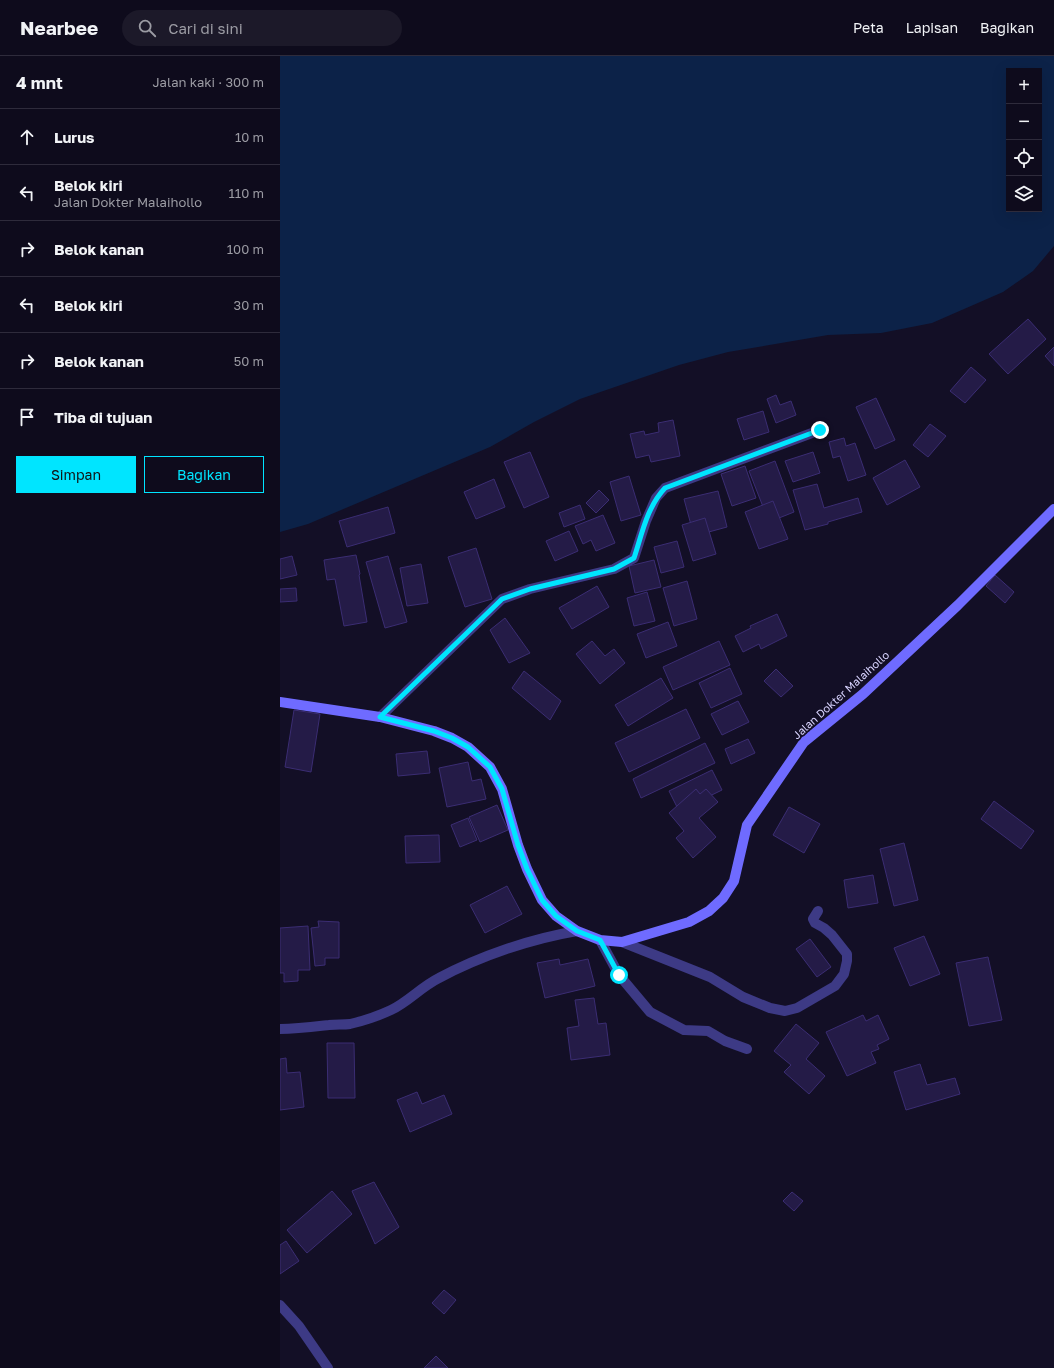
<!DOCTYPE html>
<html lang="id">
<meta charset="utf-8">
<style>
:root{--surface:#0e0b1c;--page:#1c1929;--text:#f1f3f6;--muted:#9b9ba3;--line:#2e2b3b;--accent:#00e5ff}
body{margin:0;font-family:"Golos Text",sans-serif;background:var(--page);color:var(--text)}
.controls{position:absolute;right:12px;top:12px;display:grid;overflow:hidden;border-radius:0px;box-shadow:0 4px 16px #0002}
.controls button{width:36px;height:36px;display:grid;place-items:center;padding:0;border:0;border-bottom:1px solid var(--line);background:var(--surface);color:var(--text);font:20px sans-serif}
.stop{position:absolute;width:12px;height:12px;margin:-9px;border:3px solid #00e5ff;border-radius:50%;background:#fff}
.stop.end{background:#00e5ff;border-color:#fff;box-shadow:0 1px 4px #0008}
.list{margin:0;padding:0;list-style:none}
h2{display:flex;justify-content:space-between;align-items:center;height:52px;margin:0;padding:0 16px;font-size:17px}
h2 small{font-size:13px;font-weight:400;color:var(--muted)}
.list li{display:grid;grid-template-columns:26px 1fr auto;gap:12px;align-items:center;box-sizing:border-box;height:56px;padding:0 16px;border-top:1px solid var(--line)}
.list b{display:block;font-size:15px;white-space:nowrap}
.list p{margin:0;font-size:13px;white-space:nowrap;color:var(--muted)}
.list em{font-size:13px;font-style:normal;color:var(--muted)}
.actions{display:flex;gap:8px;padding:12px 16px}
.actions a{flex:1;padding:9px 0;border:1px solid var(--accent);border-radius:0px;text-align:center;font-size:14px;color:var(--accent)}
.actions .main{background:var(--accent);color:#111}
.icon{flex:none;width:22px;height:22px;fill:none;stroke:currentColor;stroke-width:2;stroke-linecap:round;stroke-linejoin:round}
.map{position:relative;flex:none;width:774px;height:1312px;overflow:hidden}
header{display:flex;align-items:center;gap:24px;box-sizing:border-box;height:56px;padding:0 20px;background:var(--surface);border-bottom:1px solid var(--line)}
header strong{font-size:19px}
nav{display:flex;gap:22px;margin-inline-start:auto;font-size:14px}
.search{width:280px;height:36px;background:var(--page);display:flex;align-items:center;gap:10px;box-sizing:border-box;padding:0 14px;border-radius:22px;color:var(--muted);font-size:15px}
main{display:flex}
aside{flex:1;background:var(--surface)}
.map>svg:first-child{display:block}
.water{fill:#0c2248;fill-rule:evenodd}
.building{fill:#241b47;stroke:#3b2d73}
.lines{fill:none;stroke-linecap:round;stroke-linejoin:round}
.minor{stroke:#3d3a85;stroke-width:10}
.secondary{stroke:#6f6bff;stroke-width:10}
.route{stroke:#00e5ff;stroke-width:5}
.labels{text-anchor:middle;stroke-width:3.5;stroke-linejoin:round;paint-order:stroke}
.street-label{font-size:11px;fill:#d9d4ff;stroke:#130f26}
</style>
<header>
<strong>Nearbee</strong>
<div class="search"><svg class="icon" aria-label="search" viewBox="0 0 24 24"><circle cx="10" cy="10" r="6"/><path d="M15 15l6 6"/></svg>Cari di sini</div>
<nav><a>Peta</a><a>Lapisan</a><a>Bagikan</a></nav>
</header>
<main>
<aside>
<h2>4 mnt<small>Jalan kaki · 300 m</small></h2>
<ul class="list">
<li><svg class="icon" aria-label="ahead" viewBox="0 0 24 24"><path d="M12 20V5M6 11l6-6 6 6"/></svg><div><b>Lurus</b></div><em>10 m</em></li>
<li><svg class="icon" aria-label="left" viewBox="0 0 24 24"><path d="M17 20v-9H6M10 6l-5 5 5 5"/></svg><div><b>Belok kiri</b><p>Jalan Dokter Malaihollo</p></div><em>110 m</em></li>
<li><svg class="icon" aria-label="right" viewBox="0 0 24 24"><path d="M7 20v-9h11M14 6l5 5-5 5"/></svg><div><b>Belok kanan</b></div><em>100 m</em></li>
<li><svg class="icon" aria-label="left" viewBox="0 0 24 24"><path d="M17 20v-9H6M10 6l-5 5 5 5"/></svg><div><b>Belok kiri</b></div><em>30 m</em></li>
<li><svg class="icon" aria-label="right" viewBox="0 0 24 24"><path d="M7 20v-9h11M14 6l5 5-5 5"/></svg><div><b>Belok kanan</b></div><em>50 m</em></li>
<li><svg class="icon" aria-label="arrive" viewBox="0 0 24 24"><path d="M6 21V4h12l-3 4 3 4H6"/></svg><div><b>Tiba di tujuan</b></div></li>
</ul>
<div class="actions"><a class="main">Simpan</a><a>Bagikan</a></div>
</aside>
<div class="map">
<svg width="774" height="1312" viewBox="0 0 774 1312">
<rect width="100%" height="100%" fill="#130f26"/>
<!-- water -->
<path class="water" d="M 0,0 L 774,0 L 774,190 L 753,215 L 723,236 L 652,267 L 601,277 L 548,279 L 448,296 L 399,309 L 300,343 L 254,366 L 210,391 L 28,468 L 0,476 ZM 729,15 L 759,15 L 759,153 L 729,153 Z"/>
<!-- building -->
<g class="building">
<polygon points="748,263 766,283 728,318 709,298"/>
<polygon points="774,291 774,310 765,300"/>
<polygon points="691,311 706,324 685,347 670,335"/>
<polygon points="496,339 500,349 511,345 516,359 496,367 487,343"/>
<polygon points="596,342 615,384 595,393 576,351"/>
<polygon points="483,355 489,376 464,384 457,363"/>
<polygon points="393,364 400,400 371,406 369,399 356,402 350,378 364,375 365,379 379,376 378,367"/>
<polygon points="650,368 666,380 648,401 633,389"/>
<polygon points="564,382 566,390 575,387 586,419 568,425 560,400 553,402 549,386"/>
<polygon points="250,396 269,441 244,452 224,406"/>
<polygon points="533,396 540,417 513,426 505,405"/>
<polygon points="625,404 640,431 607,449 593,422"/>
<polygon points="495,405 514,456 489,466 469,415"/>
<polygon points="465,410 476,442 452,450 441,418"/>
<polygon points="349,420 361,459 341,465 330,426"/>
<polygon points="214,423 225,451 196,463 184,436"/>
<polygon points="537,428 544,452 578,442 582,456 548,466 548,468 525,474 513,434"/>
<polygon points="319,434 329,444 316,457 306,447"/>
<polygon points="438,435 447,471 414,480 404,443"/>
<polygon points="493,445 508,483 479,493 465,456"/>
<polygon points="300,449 305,463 284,471 279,457"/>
<polygon points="108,451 115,477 67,491 59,465"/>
<polygon points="323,459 335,487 316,495 311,484 303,488 295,470"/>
<polygon points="425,462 436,498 413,505 402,469"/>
<polygon points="289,475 298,495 275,505 266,485"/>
<polygon points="397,485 404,511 381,517 374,491"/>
<polygon points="196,492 212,543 185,551 168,501"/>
<polygon points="76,499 80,518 79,519 87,566 64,570 55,523 47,524 44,504"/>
<polygon points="12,500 17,519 0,523 0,503"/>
<polygon points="108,500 127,566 105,572 86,506"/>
<polygon points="374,504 381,531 355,537 349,510"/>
<polygon points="141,508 148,547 127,550 120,512"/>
<polygon points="715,519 734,536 725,547 706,530"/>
<polygon points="407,525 417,563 394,570 383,532"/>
<polygon points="317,530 329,551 292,573 279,552"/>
<polygon points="16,532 17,545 0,546 0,533"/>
<polygon points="367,536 375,565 354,570 347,542"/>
<polygon points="497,558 507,580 481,593 479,588 463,596 455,580 471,572 470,570"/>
<polygon points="225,562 250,597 229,607 210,574"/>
<polygon points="388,566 397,590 366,602 357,578"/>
<polygon points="312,585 325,600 334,593 345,607 320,628 296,598"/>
<polygon points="439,585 450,609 393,634 383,611"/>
<polygon points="450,612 462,638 431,652 419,627"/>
<polygon points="496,613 513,630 501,641 484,625"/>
<polygon points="244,615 281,645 270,664 232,632"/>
<polygon points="381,622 393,642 348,670 335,649"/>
<polygon points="458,645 469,666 442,679 431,658"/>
<polygon points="406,653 420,682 349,716 335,687"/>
<polygon points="14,654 40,658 31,716 5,711"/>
<polygon points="468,683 475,697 451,708 445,693"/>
<polygon points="425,687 435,707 361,742 353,723"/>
<polygon points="147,695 150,717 118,720 116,698"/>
<polygon points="188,706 192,725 201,723 206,743 167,751 159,712"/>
<polygon points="432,714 442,734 399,755 389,735"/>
<polygon points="416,733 420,738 426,733 438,746 419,762 436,781 413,802 396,782 404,775 389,757"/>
<polygon points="714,745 754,775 741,793 701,763"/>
<polygon points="217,749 228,774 200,786 189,761"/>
<polygon points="509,751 540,768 524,797 493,779"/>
<polygon points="188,762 197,784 180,791 171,769"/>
<polygon points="159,779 160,806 126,807 125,780"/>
<polygon points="624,787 638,844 614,850 600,793"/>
<polygon points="593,819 598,847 568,852 564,824"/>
<polygon points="227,830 242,858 205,877 190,849"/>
<polygon points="38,865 59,866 59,902 45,902 45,909 35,910 31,872 39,871"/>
<polygon points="28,870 30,914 18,914 18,925 4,926 4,917 0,917 0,872"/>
<polygon points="644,880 660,918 630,930 614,892"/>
<polygon points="530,883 551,911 537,921 516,893"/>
<polygon points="708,901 722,964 689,970 676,907"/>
<polygon points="279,903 280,909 308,903 315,930 265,942 257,907"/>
<polygon points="314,942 318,968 326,967 330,999 291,1004 287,972 299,970 295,944"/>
<polygon points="583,959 586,965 598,959 609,983 597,989 599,993 591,996 596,1007 567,1020 546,976"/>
<polygon points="516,968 539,987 526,1003 545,1020 529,1038 504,1016 511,1009 494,995"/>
<polygon points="47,987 74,987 75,1042 48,1042"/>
<polygon points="6,1002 7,1017 20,1016 24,1051 0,1054 0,1003"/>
<polygon points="640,1008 647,1029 675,1022 680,1038 626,1054 614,1016"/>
<polygon points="137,1036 142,1048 164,1039 172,1058 130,1076 117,1044"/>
<polygon points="94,1126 119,1171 95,1188 72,1135"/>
<polygon points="52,1135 72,1158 27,1197 7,1174"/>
<polygon points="512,1136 523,1145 514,1155 503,1145"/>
<polygon points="6,1185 19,1205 0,1218 0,1189"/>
<polygon points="164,1234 176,1244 164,1258 152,1247"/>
<polygon points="156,1300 168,1312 144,1312"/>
</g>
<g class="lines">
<!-- minor -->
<g class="minor">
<polyline points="100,661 222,543 250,533 334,513 354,502 366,465 376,442 385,432 540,374"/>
<polyline points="320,884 339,919 370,956 404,974 428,975 445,985 467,993"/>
<polyline points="342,886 430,921 463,941 490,952 505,955 517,952 555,930 564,918 567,905 567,898 552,879 544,872 535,867 533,863 538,855"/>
<path d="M 0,973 C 17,973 32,971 49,969 C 56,968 63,969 70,968 C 83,965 98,960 111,954 C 128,946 141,931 159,922 C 200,900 250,883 297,875"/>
<polyline points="0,1249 19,1270 48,1312"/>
</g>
<!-- secondary -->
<polyline class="secondary" points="0,646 100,661 154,675 172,682 188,691 210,711 222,733 238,789 247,813 262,844 276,860 297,875 320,884 342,886 409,866 429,855 443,842 454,825 467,769 524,686 583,638 678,549 774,453"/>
</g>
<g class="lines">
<!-- route -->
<path class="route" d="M 339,919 L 320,884 L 297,875 L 276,860 L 262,844 L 247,813 L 238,789 L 222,733 L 210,711 L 188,691 L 172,682 L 154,675 L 100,661 L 222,543 L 250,533 L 334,513 L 354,502 C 362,478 367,451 385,432 L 540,374"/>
</g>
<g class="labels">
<!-- street labels -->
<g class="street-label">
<text transform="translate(561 639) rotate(-42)" y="4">Jalan Dokter Malaihollo</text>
</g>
</g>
</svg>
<div class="controls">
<button>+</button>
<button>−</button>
<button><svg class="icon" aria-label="locate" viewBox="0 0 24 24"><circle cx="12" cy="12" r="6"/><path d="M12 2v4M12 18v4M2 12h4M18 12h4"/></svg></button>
<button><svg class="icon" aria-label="layers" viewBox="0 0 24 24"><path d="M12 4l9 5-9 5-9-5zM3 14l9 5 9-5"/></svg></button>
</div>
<div class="stop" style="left:339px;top:919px"></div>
<div class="stop end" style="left:540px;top:374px"></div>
</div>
</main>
